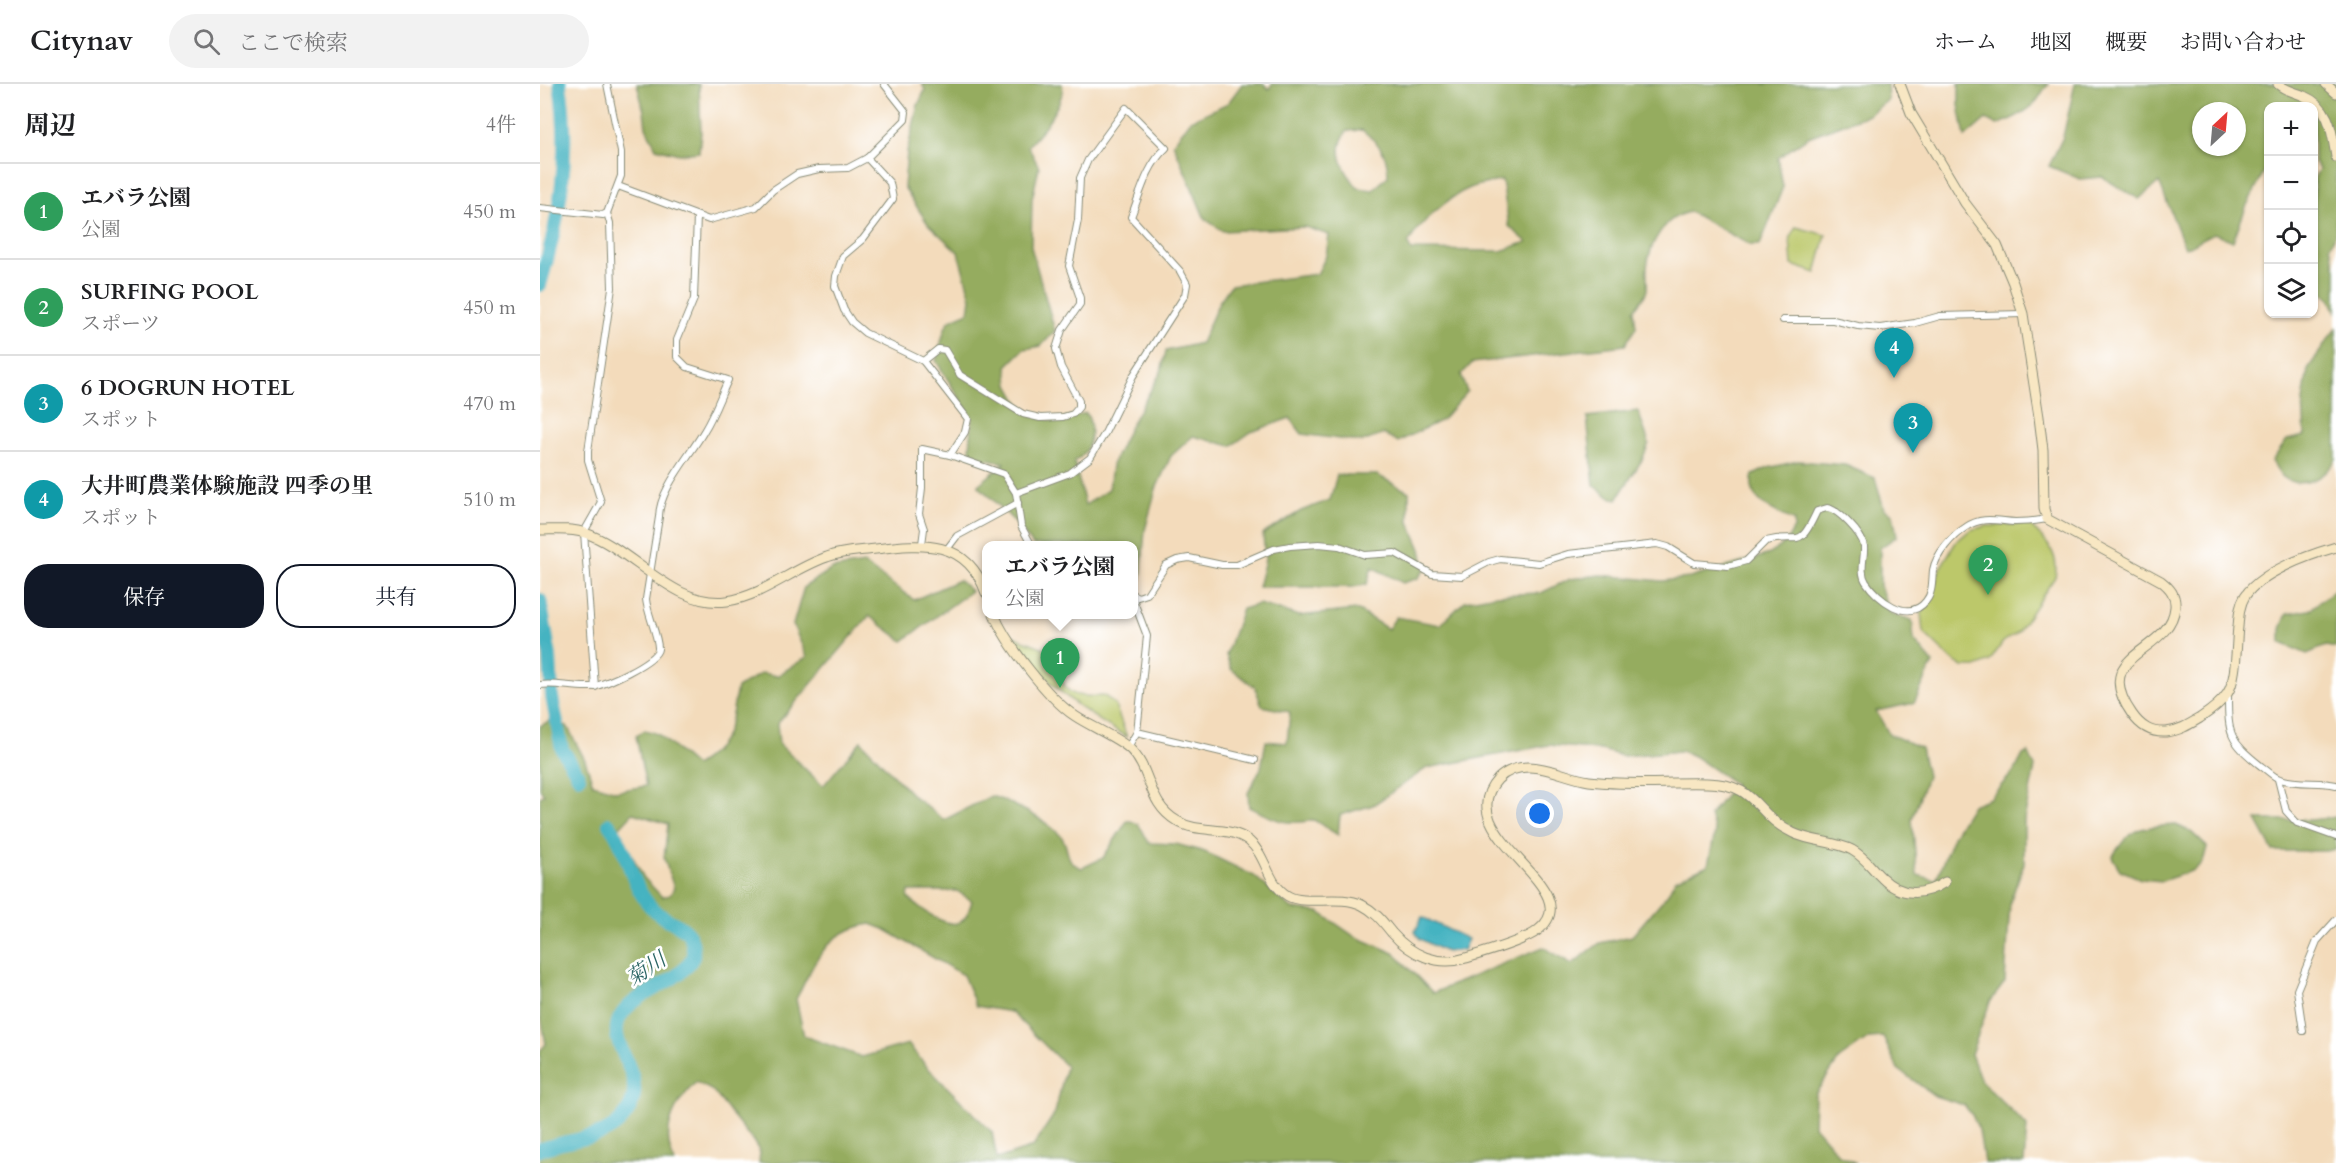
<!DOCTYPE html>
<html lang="ja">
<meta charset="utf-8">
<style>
:root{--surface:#fff;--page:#f2f2f2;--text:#202124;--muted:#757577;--line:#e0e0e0;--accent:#111827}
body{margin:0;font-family:Cardo,"Noto Serif JP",serif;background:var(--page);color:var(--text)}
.controls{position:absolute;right:18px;top:18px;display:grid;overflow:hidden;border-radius:12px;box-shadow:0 2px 4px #0004}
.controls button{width:54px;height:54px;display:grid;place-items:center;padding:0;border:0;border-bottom:2px solid var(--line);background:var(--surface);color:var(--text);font:30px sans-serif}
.compass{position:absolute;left:1652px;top:18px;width:54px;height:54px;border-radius:50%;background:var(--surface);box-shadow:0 2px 4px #0004;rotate:26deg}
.you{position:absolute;left:1000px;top:730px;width:21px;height:21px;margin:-15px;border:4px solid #fff;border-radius:50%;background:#1a73e8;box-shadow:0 0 0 9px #1a73e833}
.badge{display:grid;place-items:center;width:39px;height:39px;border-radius:50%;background:var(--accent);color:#fff;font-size:20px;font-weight:700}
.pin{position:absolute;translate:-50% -50px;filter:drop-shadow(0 2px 3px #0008)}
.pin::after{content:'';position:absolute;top:32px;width:21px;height:18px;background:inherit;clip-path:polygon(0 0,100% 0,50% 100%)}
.popup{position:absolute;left:442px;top:457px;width:156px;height:78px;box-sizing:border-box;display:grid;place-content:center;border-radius:12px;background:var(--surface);filter:drop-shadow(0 2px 4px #0005);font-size:20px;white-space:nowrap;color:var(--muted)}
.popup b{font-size:22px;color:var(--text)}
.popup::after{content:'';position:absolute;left:50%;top:100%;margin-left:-12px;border:12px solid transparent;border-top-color:var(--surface)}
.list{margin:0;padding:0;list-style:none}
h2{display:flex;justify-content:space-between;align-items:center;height:78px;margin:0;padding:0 24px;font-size:26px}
h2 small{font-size:20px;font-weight:400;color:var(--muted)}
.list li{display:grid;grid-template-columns:39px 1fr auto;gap:18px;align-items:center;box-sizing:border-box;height:96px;padding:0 24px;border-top:2px solid var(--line)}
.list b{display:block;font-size:22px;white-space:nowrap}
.list p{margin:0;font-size:20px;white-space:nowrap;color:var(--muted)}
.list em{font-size:20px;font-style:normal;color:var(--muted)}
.actions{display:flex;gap:12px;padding:18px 24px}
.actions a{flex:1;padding:14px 0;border:2px solid var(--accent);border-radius:24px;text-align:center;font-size:21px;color:var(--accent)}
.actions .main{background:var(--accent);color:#fff}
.icon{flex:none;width:33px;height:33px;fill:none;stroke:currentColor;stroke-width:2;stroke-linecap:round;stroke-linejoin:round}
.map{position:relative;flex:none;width:1796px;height:1079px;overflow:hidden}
header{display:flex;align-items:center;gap:36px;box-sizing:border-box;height:84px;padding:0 30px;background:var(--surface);border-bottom:2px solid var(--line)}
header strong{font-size:28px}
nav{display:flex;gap:33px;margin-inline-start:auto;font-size:21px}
.search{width:420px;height:54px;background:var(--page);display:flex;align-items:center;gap:15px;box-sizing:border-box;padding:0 21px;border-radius:33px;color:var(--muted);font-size:22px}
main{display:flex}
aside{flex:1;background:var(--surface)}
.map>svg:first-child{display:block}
.green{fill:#bcc86a;stroke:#6e824f;stroke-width:1.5}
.forest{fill:#95ac5e;stroke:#5a7449;stroke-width:1.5;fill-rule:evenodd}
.water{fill:#45b3c1;stroke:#32787a;stroke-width:1.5}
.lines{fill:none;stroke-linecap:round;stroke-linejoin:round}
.river{stroke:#45b3c1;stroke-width:14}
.street-casing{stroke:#898c78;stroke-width:8}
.secondary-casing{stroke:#898c78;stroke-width:11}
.street{stroke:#fff;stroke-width:6}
.secondary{stroke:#f8e7c3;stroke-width:9}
.labels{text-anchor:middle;stroke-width:5;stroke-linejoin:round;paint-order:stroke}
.water-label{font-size:21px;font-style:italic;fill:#2c6665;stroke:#fff}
</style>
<header>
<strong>Citynav</strong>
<div class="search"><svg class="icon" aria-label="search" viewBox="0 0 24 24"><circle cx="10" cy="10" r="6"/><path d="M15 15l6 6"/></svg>ここで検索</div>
<nav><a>ホーム</a><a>地図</a><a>概要</a><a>お問い合わせ</a></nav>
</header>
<main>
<aside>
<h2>周辺<small>4件</small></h2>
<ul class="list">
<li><span class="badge" style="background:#2e9e5b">1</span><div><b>エバラ公園</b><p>公園</p></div><em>450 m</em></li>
<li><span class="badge" style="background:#2e9e5b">2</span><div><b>SURFING POOL</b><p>スポーツ</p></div><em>450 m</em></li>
<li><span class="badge" style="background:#0f9aa8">3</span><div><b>6 DOGRUN HOTEL</b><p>スポット</p></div><em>470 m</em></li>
<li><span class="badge" style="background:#0f9aa8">4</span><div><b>大井町農業体験施設 四季の里</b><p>スポット</p></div><em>510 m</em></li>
</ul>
<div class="actions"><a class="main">保存</a><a>共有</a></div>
</aside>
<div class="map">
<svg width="1796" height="1079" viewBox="0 0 1796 1079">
<rect width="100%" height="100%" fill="#fff"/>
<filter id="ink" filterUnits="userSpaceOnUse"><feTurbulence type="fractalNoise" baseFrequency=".0167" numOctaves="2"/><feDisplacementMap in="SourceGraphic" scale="12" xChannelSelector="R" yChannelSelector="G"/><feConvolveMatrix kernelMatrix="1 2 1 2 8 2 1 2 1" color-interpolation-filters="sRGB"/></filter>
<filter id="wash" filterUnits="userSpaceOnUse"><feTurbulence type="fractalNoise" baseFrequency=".008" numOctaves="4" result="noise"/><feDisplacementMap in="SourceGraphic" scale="24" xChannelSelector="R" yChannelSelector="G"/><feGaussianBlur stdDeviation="1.35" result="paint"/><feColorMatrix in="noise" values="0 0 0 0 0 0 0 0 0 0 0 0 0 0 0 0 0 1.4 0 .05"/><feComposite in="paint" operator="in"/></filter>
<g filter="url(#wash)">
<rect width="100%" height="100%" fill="#f3dbbb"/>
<!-- green -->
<g class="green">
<polygon points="1256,143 1286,151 1276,189 1252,181 1250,155"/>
<path d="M 1488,440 C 1504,455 1520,468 1515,493 L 1478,548 L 1463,558 L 1450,577 L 1436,583 L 1423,583 L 1411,575 L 1383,548 L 1381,530 L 1390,517 L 1400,484 L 1416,458 L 1430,446 L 1447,442 Z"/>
<path d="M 473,552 L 506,565 C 532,596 510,616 565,612 L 575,621 L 587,653 C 538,625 504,599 473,552 Z"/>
</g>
<!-- forest -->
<g class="forest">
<polygon points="97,0 159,0 161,48 159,68 139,70 116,64 106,43 104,27"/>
<path d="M 382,0 L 522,0 C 527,16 499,51 488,62 L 499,83 L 492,115 L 491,163 L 515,247 L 501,262 L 484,265 L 467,282 L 469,301 L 483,326 L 511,337 L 546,329 C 555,343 551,370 534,377 L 545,421 L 569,405 L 572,381 L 589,344 L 621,288 L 626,267 L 661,259 L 679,218 L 691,201 L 777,190 L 786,172 L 789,151 L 765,143 L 683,147 L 665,135 L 633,59 L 651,36 L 688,19 L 702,0 L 724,0 L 729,5 L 732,0 L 1347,0 L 1348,16 L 1328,31 L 1268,53 L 1238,74 L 1243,103 L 1220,161 L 1210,161 L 1150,128 C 1125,132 1110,158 1107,183 C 1106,190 1108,199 1107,206 C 1105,213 1098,220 1094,226 L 1096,243 L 1085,261 L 932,279 L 921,291 L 927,308 L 902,336 L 858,358 L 844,350 L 822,358 L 762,350 L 750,334 L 711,348 L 691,362 L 653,352 L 631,372 L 616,405 L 605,446 L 601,495 L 594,497 L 594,462 L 493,461 L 476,439 L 438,401 L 465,379 L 449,375 L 440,377 L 430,367 L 432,334 L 396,277 L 405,244 L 410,236 L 429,228 L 431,214 L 418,168 L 388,140 L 364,103 L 367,68 L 378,21 L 385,6 ZM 822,46 C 840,60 848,70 848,92 L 833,106 L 818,104 C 804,87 792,67 807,47 ZM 962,96 L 969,142 L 987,158 L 961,167 L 871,166 L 868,160 C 879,139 908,113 930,104 C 940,100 952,99 962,96 Z"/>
<path d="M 1419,0 L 1509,0 C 1501,7 1501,12 1495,19 C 1486,29 1470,36 1457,41 L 1446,35 L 1425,53 L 1419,21 Z"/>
<path d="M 1535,0 L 1796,0 L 1796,149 L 1790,162 L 1796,185 L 1796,229 L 1790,214 L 1774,203 L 1774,95 L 1779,85 L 1774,78 L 1774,22 L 1728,22 L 1728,80 L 1706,123 L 1693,157 L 1674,149 L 1645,164 L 1619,98 L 1599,115 L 1562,93 L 1540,95 L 1509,82 L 1523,53 ZM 1661,27 L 1697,27 L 1697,63 L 1661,63 Z"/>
<path d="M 1796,244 L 1796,375 C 1787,393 1761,407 1743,393 C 1739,389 1735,382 1732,377 L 1747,356 L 1765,352 L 1763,317 L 1768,285 Z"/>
<polygon points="1098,327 1109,359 1102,376 1077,415 1069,413 1054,401 1047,333"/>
<path d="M 1258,377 L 1305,381 L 1335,394 L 1344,425 L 1353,430 L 1357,452 L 1340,464 L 1340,502 L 1350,529 L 1372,536 L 1374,556 L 1393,579 L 1374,619 L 1336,627 L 1349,650 L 1381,664 L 1387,692 L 1372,735 L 1377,791 L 1396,796 L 1414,750 L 1432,721 L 1450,714 L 1475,686 L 1483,671 L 1488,668 L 1495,683 L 1484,736 L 1484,779 L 1470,818 L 1465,898 L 1450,918 L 1431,970 L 1441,997 L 1487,1042 L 1484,1079 L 1444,1079 L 1439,1046 L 1432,1031 L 1424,1021 L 1395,1012 L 1358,985 L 1343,953 L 1329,954 L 1299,975 L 1275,1010 L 1274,1042 L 1299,1071 L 1316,1079 L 219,1079 L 220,1068 L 213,1057 L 173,1007 L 156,998 C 133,1021 120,1049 135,1079 L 55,1079 L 55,1077 C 36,1074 20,1079 0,1079 L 0,967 L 6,960 L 0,927 L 0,713 L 4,711 L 0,705 L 0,642 L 9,637 L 27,642 L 45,676 L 53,700 L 76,707 L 106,702 L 96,652 L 105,646 L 118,650 L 155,682 C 191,659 189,644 197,604 L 222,589 L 237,592 L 267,573 L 253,541 L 264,503 L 292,485 L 324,480 L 374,516 L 419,496 L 431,507 L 363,557 L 329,532 L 237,640 L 239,660 L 283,702 L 321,657 L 373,712 L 404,736 L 451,712 C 473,719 503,734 520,751 C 531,763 522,777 542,784 L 563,774 L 587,737 C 600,736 603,749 609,759 L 636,760 L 665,768 L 714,792 L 752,825 L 779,828 L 814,852 L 854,869 L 893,909 L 1003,863 L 1032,880 L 1060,859 L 1092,852 L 1127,811 L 1135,796 L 1168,781 L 1175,749 L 1170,731 L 1195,700 L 1154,672 L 1141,667 L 1083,672 L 1061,666 L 1009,661 L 887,684 L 833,721 L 800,731 L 798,751 L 774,736 C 744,742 736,736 709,723 L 708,709 L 721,684 L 726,657 L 747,659 L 750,628 L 722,622 L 715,603 L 691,585 L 686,571 L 702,525 L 719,520 L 759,532 L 817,526 L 848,545 L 856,533 L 900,541 L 925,517 L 956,511 L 1001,509 L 1030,495 L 1060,491 L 1122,497 L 1150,494 L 1230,470 L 1246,458 L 1254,444 L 1254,437 C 1235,427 1205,417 1213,391 L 1228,384 ZM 93,729 L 128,740 L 124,774 L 134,804 L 130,811 L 122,813 L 104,794 L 78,745 ZM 369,807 L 417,807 L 432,817 C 430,822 428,831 424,835 C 411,850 379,823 368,814 ZM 331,840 L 344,845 L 423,891 L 436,922 L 471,928 L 526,982 L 515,1029 L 493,1063 L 457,1075 L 452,1048 L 387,983 L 368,960 L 322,973 L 264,952 L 256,915 C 276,877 285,847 331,840 Z"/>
<polygon points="797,391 837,391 869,408 869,438 881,465 885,485 878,494 863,499 832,483 827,500 813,503 718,503 725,476 723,450 761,427 790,416"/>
<polygon points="1796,505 1796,564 1786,562 1767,570 1741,559 1741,545 1747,530 1769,526"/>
<polygon points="1796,733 1796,765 1787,767 1733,767 1716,736 1771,736"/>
<path d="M 1636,741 L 1651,748 L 1667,763 L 1663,778 L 1654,786 L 1622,797 L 1601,795 L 1580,786 L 1572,773 C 1592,741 1600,744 1636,741 Z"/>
</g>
<!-- water -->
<polygon class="water" points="882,833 928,855 923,866 906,868 880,855 875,848"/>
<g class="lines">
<!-- river -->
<g class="river">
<path d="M 0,201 C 20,132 31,73 20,0"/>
<polyline points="0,516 10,572 12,613 22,665 39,693"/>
<path d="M 0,1066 C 32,1052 75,1059 91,1021 C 106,986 62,958 82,930 C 98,906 137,902 153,873 C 156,836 128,844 110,822 C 89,798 88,764 69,740"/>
</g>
</g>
</g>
<g filter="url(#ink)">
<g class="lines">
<defs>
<g id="street">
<path d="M 327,74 L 350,99 L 353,115 L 323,155 L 303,172 L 296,192 L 295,202 L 304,226 L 312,238 L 325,249 L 383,277 L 398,265 L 405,266 L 420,291 L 483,330 L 500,334 L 523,333 L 533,330 L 539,323 L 539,317 L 521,283 L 516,265 L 522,246 L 540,220 L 540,214 L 529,182 L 538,136 L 540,94 L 548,76 L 586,24 L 626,64 C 607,81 600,110 591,133 L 640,187 L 647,200 L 645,211 L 593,292 L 565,349 L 550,374 L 530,389 L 476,409"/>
<polyline points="78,102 169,136 216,123 233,106 257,90 279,85 308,84 327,74 365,36 366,28 344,0"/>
<polyline points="0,124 63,131 67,129 81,92 81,68 67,0"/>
<polyline points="1243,236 1293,236 1318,242 1340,244 1375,239 1400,232 1483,230"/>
<polyline points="383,277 428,335 425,348 410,371"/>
<polyline points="382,460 384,445 379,430 382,404 382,365 410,371 464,390 476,409 481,442 492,462"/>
<polyline points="407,465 417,452 478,419"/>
<path d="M 0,601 C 17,599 34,604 51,603 C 63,602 117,577 118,565 C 119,554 107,529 106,515 L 119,433 C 119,405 150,372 164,347 C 174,331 180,313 188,296 L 147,283 L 137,273 L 137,256 L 154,215 L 157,132"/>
<polyline points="55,603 44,448 61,418 48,376 48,367 72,204 70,139 67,129"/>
<path d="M 1688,611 C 1688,650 1689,657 1721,682 C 1727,686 1733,693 1740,695 C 1759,701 1778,697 1796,701"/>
<polyline points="597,648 715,676"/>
<path d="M 588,663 L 597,648 L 607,552 L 594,518 L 594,511 L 598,513 L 607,510 L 626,481 L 637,476 L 649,474 L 682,481 L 697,481 L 734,465 L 750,462 L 779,460 L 799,462 L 825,471 L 855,469 L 892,490 L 922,492 L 949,478 L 960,475 L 999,479 L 1028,470 L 1117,460 L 1128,463 L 1154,479 L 1188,482 L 1206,477 L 1226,457 C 1260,448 1258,468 1277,427 L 1287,424 C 1298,425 1322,450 1324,462 C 1325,473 1319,487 1326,498 C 1337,515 1368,540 1386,517 C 1393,509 1392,496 1393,486 C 1396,470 1412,452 1426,443 C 1442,432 1457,437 1475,438 C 1485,438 1496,437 1507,435"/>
<polyline points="1738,695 1746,727 1757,739 1796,753"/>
<polyline points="1763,947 1757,906 1777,857 1796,836"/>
</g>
<g id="secondary">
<path d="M 1360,0 L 1371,29 L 1425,119 L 1457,161 L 1473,199 L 1483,230 L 1499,333 L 1503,366 L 1504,425 L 1507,435 L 1621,497 C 1630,504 1636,511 1635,523 C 1631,570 1548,568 1592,630 C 1601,643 1611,649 1626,648 C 1639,647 1650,640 1660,634 C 1669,628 1681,619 1687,610 C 1697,596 1696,560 1698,543 C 1699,532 1699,522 1705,512 C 1721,488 1769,471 1796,463"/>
<path d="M 1738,0 C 1746,7 1755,8 1764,12 C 1791,23 1792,49 1796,73"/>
<polyline points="1786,0 1796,9"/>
<path d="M 0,446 C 14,446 32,444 45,449 C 93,465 133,524 187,517 C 223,512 252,485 287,473 C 302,467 320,467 336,465 C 383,459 427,455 446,509"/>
<path d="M 454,530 C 466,560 509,615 535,632 C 550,642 576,653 589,664 C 613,686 606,719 637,737 C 660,751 687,740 709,757 C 727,772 727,800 748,812 C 766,822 800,810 822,821 C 836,828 843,838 852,849 C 871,871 898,883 926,874 C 943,869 984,857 997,847 C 1054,804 906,751 958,695 C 966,687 977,683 989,683 C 1009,683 1029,694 1049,697 C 1088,702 1128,698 1167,699 C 1219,700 1214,731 1253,749 C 1272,758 1294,757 1312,766 C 1326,774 1331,784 1342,794 C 1361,813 1384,812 1405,798"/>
</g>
</defs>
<!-- street casing -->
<use href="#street" class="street-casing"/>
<!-- secondary casing -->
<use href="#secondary" class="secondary-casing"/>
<!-- street -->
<use href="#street" class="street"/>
<!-- secondary -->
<use href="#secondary" class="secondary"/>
</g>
</g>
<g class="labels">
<!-- water labels -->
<g class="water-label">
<text transform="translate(106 885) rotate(-34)" y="7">菊川</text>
</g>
</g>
</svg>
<div class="controls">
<button>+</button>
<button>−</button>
<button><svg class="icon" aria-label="locate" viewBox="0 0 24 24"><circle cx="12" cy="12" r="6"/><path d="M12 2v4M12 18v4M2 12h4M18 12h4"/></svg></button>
<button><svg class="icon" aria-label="layers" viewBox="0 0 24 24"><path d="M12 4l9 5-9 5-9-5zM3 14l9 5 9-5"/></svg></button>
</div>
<svg class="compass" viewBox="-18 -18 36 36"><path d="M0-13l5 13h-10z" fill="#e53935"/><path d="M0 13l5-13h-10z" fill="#757577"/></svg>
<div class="you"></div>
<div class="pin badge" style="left:520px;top:604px;background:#2e9e5b">1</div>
<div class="popup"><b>エバラ公園</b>公園</div>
<div class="pin badge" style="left:1448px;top:511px;background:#2e9e5b">2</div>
<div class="pin badge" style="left:1373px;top:369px;background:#0f9aa8">3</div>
<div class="pin badge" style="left:1354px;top:294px;background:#0f9aa8">4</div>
</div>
</main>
